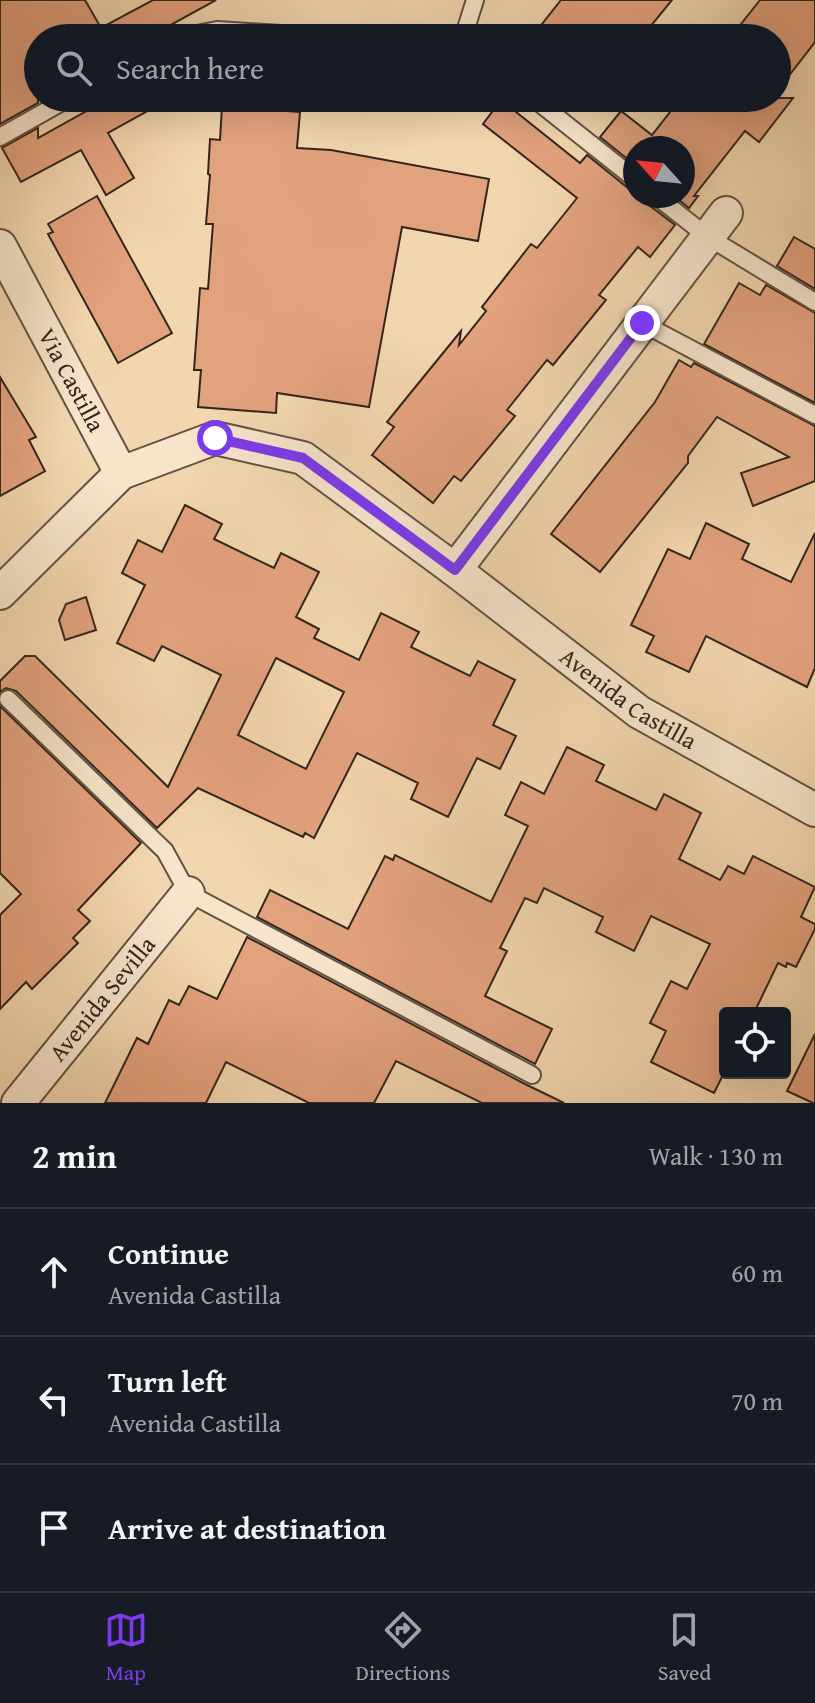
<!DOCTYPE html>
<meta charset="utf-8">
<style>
:root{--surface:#171b24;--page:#20242c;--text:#f1f3f6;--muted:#9ea1a6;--line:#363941;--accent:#7c3aed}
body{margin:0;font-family:"Gentium Book Plus",serif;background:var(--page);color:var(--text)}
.controls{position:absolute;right:24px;bottom:24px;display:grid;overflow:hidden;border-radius:8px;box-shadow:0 8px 32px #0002}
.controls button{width:72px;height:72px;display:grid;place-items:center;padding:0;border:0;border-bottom:2px solid var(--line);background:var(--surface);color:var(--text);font:40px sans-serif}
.compass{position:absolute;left:623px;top:136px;width:72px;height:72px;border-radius:50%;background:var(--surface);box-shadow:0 8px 32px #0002;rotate:297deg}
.stop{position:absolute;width:24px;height:24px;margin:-18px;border:6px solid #7c3aed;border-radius:50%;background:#fff}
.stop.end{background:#7c3aed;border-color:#fff;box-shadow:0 2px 8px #0008}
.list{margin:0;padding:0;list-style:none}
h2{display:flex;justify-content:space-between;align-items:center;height:104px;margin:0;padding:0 32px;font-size:34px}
h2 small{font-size:26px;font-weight:400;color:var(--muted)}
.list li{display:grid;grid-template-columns:52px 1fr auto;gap:24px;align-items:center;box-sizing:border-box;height:128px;padding:0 32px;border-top:2px solid var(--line)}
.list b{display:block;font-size:30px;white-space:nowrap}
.list p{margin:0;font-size:26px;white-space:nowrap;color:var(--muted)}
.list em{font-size:26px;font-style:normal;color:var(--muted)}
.icon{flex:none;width:44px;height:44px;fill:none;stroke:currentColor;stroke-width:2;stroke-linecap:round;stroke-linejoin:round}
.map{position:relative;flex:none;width:815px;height:1103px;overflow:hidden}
.search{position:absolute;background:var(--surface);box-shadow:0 8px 32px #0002;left:24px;right:24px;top:24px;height:88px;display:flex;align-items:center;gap:20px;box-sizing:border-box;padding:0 28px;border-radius:44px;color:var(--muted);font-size:30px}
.sheet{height:488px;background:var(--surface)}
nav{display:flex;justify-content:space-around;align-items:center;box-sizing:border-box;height:112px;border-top:2px solid var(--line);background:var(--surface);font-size:22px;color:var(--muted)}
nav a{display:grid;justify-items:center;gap:4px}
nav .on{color:var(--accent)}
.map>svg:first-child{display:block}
.building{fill:#e3a27e;stroke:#33261f;stroke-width:2;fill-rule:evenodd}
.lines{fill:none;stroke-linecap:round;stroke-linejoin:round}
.service-casing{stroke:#635243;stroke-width:20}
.minor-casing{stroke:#635243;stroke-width:36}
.service{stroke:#f7e4cb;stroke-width:16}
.minor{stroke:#f7e4cb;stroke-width:32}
.route{stroke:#7c3aed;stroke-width:10}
.labels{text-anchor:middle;stroke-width:8;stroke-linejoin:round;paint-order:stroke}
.street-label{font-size:24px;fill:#33261f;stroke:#f7e4cb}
</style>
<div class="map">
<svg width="815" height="1103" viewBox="0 0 815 1103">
<rect width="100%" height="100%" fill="#f2d6af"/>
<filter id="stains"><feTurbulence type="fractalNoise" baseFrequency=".0025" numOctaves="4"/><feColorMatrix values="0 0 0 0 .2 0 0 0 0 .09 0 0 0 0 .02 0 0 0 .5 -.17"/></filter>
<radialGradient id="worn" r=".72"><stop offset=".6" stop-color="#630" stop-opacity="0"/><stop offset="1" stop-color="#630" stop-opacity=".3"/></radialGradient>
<!-- building -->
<g class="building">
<polygon points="0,0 85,0 101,28 153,0 216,0 147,38 38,38 38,103 0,124"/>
<polygon points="561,0 672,0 641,38 531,38"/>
<polygon points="760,0 815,0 815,42 777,91 777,38 730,38"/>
<polygon points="110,98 171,98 108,133 134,178 106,195 81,150 21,182 2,148 38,128 38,138"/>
<polygon points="681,98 793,98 759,142 745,131 694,196 698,196 689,208 674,196 683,196 683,148 635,148 635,165 600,137 621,111 652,135"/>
<polygon points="501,100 580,163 587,155 628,188 635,190 635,196 645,196 649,205 675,225 650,257 638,247 599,295 606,300 553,365 547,360 507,410 515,416 461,481 454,476 433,503 372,455 394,427 387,422 408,396 461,331 459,345 486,311 482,307 531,244 537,248 577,198 483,124"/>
<polygon points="222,106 300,112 297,148 331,150 489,179 478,241 402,227 369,407 277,393 276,413 198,407 201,370 194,370 200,288 208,289 213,224 206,224 210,175 208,174 210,139 220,140"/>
<polygon points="97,196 172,333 118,363 48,234 53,232 48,224"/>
<polygon points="794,237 815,249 815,289 777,266"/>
<polygon points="739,283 760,295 766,285 815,313 815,403 704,344"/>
<polygon points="679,360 691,367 694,363 815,426 815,481 753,506 741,473 789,457 717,417 688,456 688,463 600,572 551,534 655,402"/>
<polygon points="0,377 36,437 29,440 45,471 0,496"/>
<path d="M 185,505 L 222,524 L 214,539 L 274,568 L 281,553 L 319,572 L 296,617 L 319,629 L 314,638 L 359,660 L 381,613 L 419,632 L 411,647 L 470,676 L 478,661 L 515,680 L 493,725 L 516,736 L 500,769 L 477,758 L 448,817 L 411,799 L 418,783 L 357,753 L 314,838 L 305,833 L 303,837 L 198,788 L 157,828 L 16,691 L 6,688 L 0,692 L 0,681 L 25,656 L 35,656 L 168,787 L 221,675 L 162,646 L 154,661 L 117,643 L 145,585 L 122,573 L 138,540 L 162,552 ZM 276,658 L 344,692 L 306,769 L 238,735 Z"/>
<polygon points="706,523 749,544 742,559 791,582 815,533 815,668 807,687 706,636 689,672 646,652 654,636 631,625 668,549 690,559"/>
<polygon points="86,597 96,630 65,640 59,620 66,604"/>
<polygon points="0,706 141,843 78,910 90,921 73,938 78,943 32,989 26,982 0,1009 0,915 21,894 0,873"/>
<polygon points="567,747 604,765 596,781 656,810 664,794 701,813 679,859 720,880 728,866 744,874 753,856 815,887 801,917 815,924 815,929 796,967 787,963 786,967 778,963 754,1013 725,1013 725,1071 714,1093 651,1062 666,1031 650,1023 671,981 687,989 710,944 651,916 634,951 596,932 603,917 544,888 537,903 525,898 500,948 507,951 485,996 552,1029 535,1064 257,917 270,890 348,929 385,856 393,860 395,855 491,902 528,826 505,815 521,782 544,794"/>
<polygon points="247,937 525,1084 564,1103 482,1103 396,1061 374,1103 309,1103 226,1062 206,1103 105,1103 137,1038 148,1044 169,1000 179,1005 189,986 217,999"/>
<polygon points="815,1034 815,1103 813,1103 787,1091"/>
</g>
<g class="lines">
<defs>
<g id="service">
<polyline points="176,38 217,30 343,38"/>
<polyline points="463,38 475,0"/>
<polyline points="533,98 635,179"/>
<polyline points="0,137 69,98"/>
<polyline points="656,196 708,237 815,302"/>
<polyline points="642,323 815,415"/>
<polyline points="8,699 165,851 188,893 532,1075"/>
</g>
<g id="minor">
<path id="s1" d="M 0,246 L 121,473"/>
<polyline points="455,570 726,213"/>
<path id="s2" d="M 0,593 L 121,473 L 215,438 L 303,458 L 455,570 L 639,712 L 815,810"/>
<path id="s3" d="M 18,1103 L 188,893"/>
</g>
</defs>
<!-- service casing -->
<use href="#service" class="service-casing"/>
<!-- minor casing -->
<use href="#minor" class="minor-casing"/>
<!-- service -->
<use href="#service" class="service"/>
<!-- minor -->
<use href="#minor" class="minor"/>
</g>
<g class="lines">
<!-- route -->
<polyline class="route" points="215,438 303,458 455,570 642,323"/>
</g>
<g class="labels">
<!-- street labels -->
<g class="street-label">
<text dy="8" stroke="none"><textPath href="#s1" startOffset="152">Via Castilla</textPath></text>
<text dy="8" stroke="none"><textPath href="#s2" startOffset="766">Avenida Castilla</textPath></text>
<text dy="8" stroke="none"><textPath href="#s3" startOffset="134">Avenida Sevilla</textPath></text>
</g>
</g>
<rect width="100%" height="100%" filter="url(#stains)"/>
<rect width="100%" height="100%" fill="url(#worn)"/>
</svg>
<div class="controls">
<button><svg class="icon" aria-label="locate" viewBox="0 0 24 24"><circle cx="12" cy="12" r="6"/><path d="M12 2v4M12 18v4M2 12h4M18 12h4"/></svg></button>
</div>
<svg class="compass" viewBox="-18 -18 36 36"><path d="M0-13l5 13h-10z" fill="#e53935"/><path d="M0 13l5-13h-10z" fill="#9ea1a6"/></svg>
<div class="stop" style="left:215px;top:438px"></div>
<div class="stop end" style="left:642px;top:323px"></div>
<div class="search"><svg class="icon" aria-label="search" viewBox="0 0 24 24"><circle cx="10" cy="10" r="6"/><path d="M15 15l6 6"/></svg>Search here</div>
</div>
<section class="sheet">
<h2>2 min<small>Walk · 130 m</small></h2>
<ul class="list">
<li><svg class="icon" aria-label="ahead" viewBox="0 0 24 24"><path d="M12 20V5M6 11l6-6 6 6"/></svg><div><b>Continue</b><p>Avenida Castilla</p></div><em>60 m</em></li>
<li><svg class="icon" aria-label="left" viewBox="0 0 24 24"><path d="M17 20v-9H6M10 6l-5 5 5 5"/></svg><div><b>Turn left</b><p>Avenida Castilla</p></div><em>70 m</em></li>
<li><svg class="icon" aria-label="arrive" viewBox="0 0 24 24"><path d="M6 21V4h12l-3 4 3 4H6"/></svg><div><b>Arrive at destination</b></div></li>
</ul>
</section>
<nav>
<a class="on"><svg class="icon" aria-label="map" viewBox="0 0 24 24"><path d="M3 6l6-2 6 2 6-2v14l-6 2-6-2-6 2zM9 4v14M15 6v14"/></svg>Map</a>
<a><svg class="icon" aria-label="directions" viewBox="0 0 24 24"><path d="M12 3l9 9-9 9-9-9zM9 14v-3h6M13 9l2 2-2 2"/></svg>Directions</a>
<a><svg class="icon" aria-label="saved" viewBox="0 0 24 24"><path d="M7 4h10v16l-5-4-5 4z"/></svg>Saved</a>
</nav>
